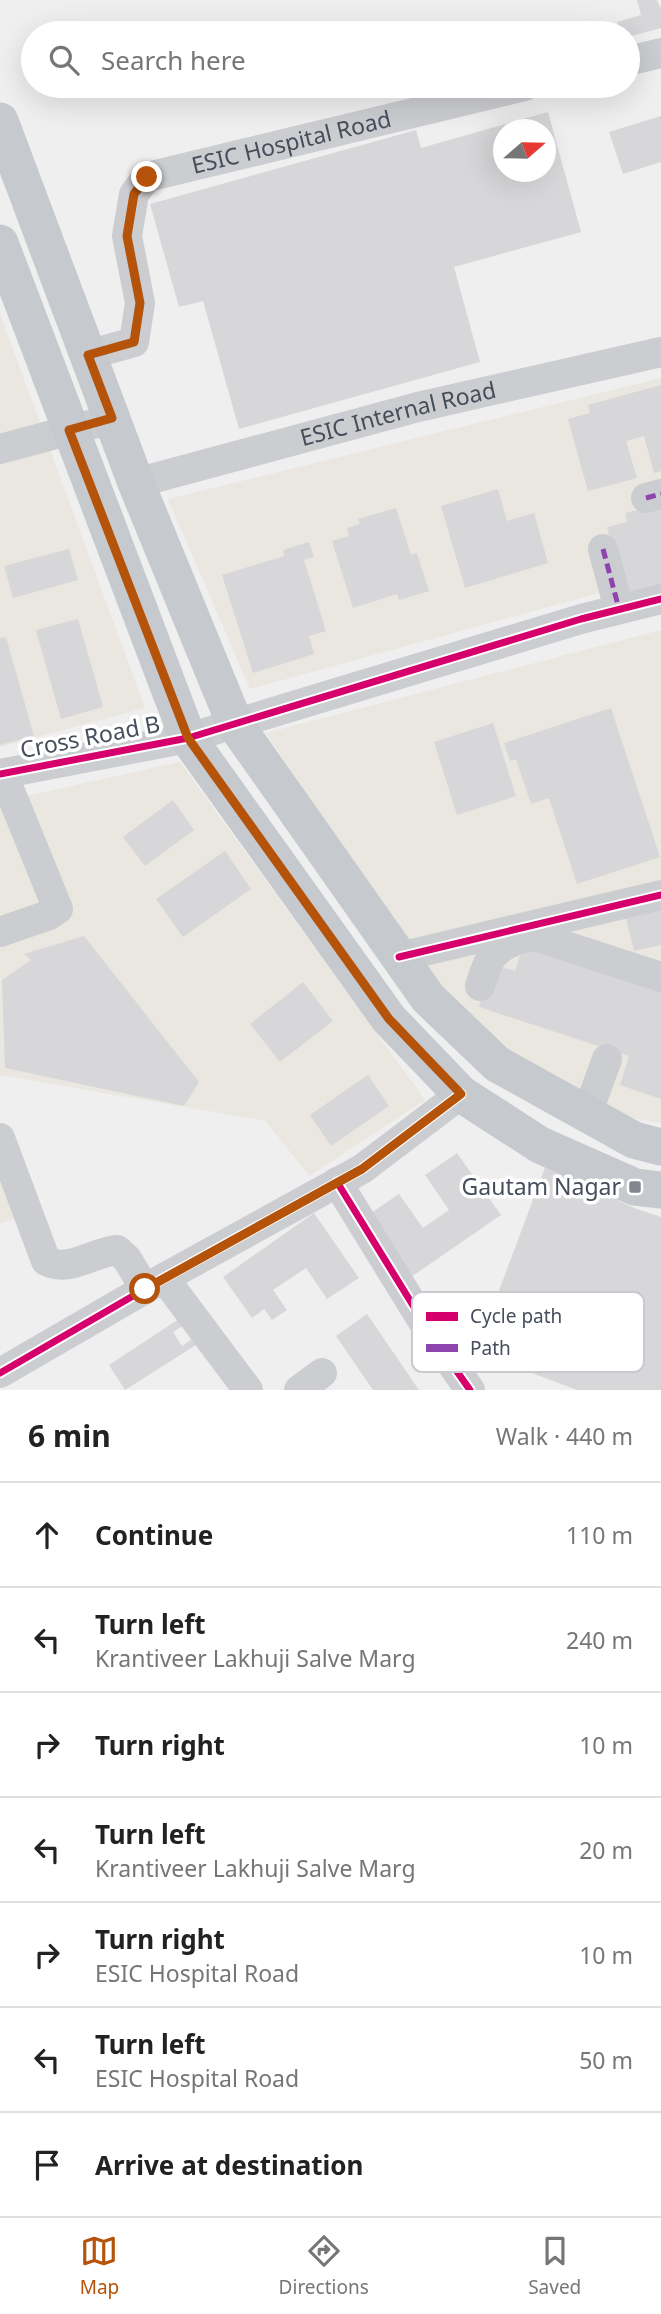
<!DOCTYPE html>
<meta charset="utf-8">
<style>
:root{--surface:#fff;--page:#f2f2f2;--text:#222;--muted:#767676;--line:#e0e0e0;--accent:#b45309}
body{margin:0;font-family:"Noto Sans",sans-serif;background:var(--page);color:var(--text)}
.compass{position:absolute;left:493px;top:119px;width:63px;height:63px;border-radius:50%;background:var(--surface);box-shadow:0 7px 28px #0002;rotate:70deg}
.stop{position:absolute;width:21px;height:21px;margin:-16px;border:5px solid #b45309;border-radius:50%;background:#fff}
.stop.end{background:#b45309;border-color:#fff;box-shadow:0 2px 7px #0008}
.list{margin:0;padding:0;list-style:none}
h2{display:flex;justify-content:space-between;align-items:center;height:91px;margin:0;padding:0 28px;font-size:30px}
h2 small{font-size:23px;font-weight:400;color:var(--muted)}
.list li{display:grid;grid-template-columns:46px 1fr auto;gap:21px;align-items:center;box-sizing:border-box;height:105px;padding:0 28px;border-top:2px solid var(--line)}
.list b{display:block;font-size:26px;white-space:nowrap}
.list p{margin:0;font-size:23px;white-space:nowrap;color:var(--muted)}
.list em{font-size:23px;font-style:normal;color:var(--muted)}
.icon{flex:none;width:38px;height:38px;fill:none;stroke:currentColor;stroke-width:2;stroke-linecap:round;stroke-linejoin:round}
.map{position:relative;flex:none;width:661px;height:1390px;overflow:hidden}
.search{position:absolute;background:var(--surface);box-shadow:0 7px 28px #0002;left:21px;right:21px;top:21px;height:77px;display:flex;align-items:center;gap:18px;box-sizing:border-box;padding:0 24px;border-radius:38px;color:var(--muted);font-size:26px}
.sheet{height:826px;background:var(--surface)}
nav{display:flex;justify-content:space-around;align-items:center;box-sizing:border-box;height:98px;border-top:2px solid var(--line);background:var(--surface);font-size:19px;color:var(--muted)}
nav a{display:grid;justify-items:center;gap:4px}
nav .on{color:var(--accent)}
.map>svg:first-child{display:block}
.commercial{fill:#e9e7df}
.building{fill:#d7d7d9;fill-rule:evenodd}
.lines{fill:none;stroke-linecap:round;stroke-linejoin:round}
.minor{stroke:#cbcdd0;stroke-width:30}
.major{stroke:#c6c9ce;stroke-width:37}
.quiet{stroke:#8e44ad;stroke-width:5;stroke-dasharray:10 5;stroke-linecap:butt}
.cycleway-casing{stroke:#fff;stroke-width:11}
.cycleway{stroke:#d6006c;stroke-width:7}
.route{stroke:#b45309;stroke-width:9}
.poi-dot{fill:#82868f;stroke:#fff;stroke-width:2.5}
.labels{text-anchor:middle;stroke-width:7;stroke-linejoin:round;paint-order:stroke}
.street-label{font-size:23px;fill:#464e5b;stroke:#fff}
.poi-label{font-size:23px;fill:#464e5b;stroke:#fff;text-anchor:end}
.key{fill:#fff;stroke:#c8cace;stroke-width:2}
.key-label{font-size:19px;fill:#464e5b}
</style>
<div class="map">
<svg width="661" height="1390" viewBox="0 0 661 1390">
<rect width="100%" height="100%" fill="#f0efef"/>
<!-- commercial -->
<g class="commercial">
<polygon points="0,314 145,708 0,747"/>
<polygon points="661,378 661,576 250,689 168,499"/>
<polygon points="661,630 661,1123 633,1118 505,1053 420,964 266,733"/>
<polygon points="180,762 425,1100 309,1176 266,1121 0,1075 0,802"/>
<polygon points="0,1160 24,1217 0,1223"/>
</g>
<!-- building -->
<g class="building">
<polygon points="637,0 657,0 661,9 661,28 628,37 628,33 620,33 617,22 641,15"/>
<path d="M 548,112 L 581,232 L 454,267 L 480,362 L 239,429 L 203,301 L 179,307 L 150,204 L 416,130 L 421,148 ZM 504,130 L 546,130 L 546,172 L 504,172 Z"/>
<polygon points="661,116 661,162 623,174 609,132"/>
<polygon points="661,385 661,471 654,473 644,436 626,441 637,478 588,491 568,419 590,413 588,405"/>
<polygon points="498,489 507,521 534,513 548,563 465,588 441,506"/>
<polygon points="661,504 661,590 627,599 607,527 627,522 625,513"/>
<polygon points="396,508 411,555 417,553 429,591 399,600 397,594 353,608 332,541 349,536 347,528 360,524 358,519"/>
<polygon points="309,542 314,557 304,560 326,631 309,636 314,654 253,673 222,575 284,556 283,550"/>
<polygon points="69,549 78,580 13,598 4,566"/>
<polygon points="78,619 103,707 61,719 36,630"/>
<polygon points="6,637 34,736 0,745 0,638"/>
<polygon points="611,708 660,857 577,884 549,798 531,804 516,759 510,761 504,743"/>
<polygon points="493,723 516,796 457,815 434,742"/>
<polygon points="173,800 194,830 145,866 123,837"/>
<polygon points="225,851 251,889 183,937 156,899"/>
<polygon points="661,905 661,945 634,951 625,914"/>
<polygon points="84,936 199,1082 184,1106 5,1068 2,980 31,960 24,954"/>
<polygon points="524,943 661,988 661,1099 620,1085 629,1056 479,1007 492,964 515,971"/>
<polygon points="303,982 333,1021 280,1062 250,1024"/>
<polygon points="368,1075 389,1106 331,1146 310,1115"/>
<polygon points="457,1153 501,1215 411,1277 368,1215 399,1194 423,1228 449,1210 425,1175"/>
<polygon points="546,1165 634,1208 661,1217 661,1390 577,1390 476,1352"/>
<polygon points="314,1213 359,1278 327,1299 306,1268 273,1290 287,1310 272,1320 264,1309 252,1318 223,1277"/>
<polygon points="367,1314 419,1390 373,1390 336,1336"/>
<polygon points="179,1319 183,1326 173,1332 182,1346 192,1339 196,1345 125,1390 109,1365"/>
</g>
<g class="lines">
<!-- minor -->
<g class="minor">
<polyline points="628,61 661,53"/>
<path id="s1" d="M 88,355 L 134,342 L 140,303 L 127,236 L 134,194 L 147,177 L 525,86"/>
<polyline points="0,449 112,419"/>
<path id="s2" d="M 136,483 L 418,407 L 661,352"/>
<polyline points="646,498 661,494"/>
<polyline points="603,549 619,609"/>
<polyline points="0,774 188,738 581,619 661,599"/>
<polyline points="0,932 49,915 58,909 3,774"/>
<polyline points="399,957 661,895"/>
<path d="M 480,986 C 483,977 486,966 491,958 C 501,944 522,936 538,937 L 661,977"/>
<polyline points="587,1114 607,1059"/>
<path d="M 0,1138 L 46,1261 C 69,1273 94,1252 117,1250 L 127,1259 L 145,1289"/>
<polyline points="337,1182 430,1333 470,1390"/>
<polyline points="164,1278 248,1390"/>
<polyline points="0,1373 164,1278 362,1169 461,1094"/>
<polyline points="299,1390 322,1373"/>
</g>
<!-- major -->
<g class="major">
<polyline points="0,121 136,483 235,724 428,998 497,1064 634,1140 661,1147"/>
<polyline points="0,243 188,738 389,1019 461,1094 540,1145 635,1187 661,1190"/>
</g>
<!-- quiet -->
<g class="quiet">
<polyline points="646,498 661,494"/>
<polyline points="603,549 619,609"/>
</g>
<defs>
<g id="cycleway">
<polyline points="0,774 188,738 581,619 661,599"/>
<polyline points="399,957 661,895"/>
<polyline points="337,1182 430,1333 470,1390"/>
<polyline points="0,1373 164,1278 362,1169 461,1094"/>
</g>
</defs>
<!-- cycleway casing -->
<use href="#cycleway" class="cycleway-casing"/>
<!-- cycleway -->
<use href="#cycleway" class="cycleway"/>
</g>
<g class="lines">
<!-- route -->
<polyline class="route" points="145,1289 362,1169 461,1094 389,1019 188,738 69,430 112,418 88,355 134,342 140,303 127,236 134,194 147,177"/>
</g>
<!-- markers -->
<rect class="poi-dot" x="628" y="1180" width="14" height="14" rx="3.5"/>
<g class="labels">
<!-- street labels -->
<g class="street-label">
<text dy="8" stroke="none"><textPath href="#s1" startOffset="368">ESIC Hospital Road</textPath></text>
<text dy="8" stroke="none"><textPath href="#s2" startOffset="271">ESIC Internal Road</textPath></text>
<text transform="translate(90 737) rotate(-11)" y="8">Cross Road B</text>
</g>
<!-- poi labels -->
<g class="poi-label">
<text x="621" y="1195">Gautam Nagar</text>
</g>
</g>
<!-- legend -->
<rect x="412" y="1292" width="232" height="80" rx="10" class="key"/>
<rect x="426" y="1312" width="32" height="9" fill="#d6006c"/>
<rect x="426" y="1344" width="32" height="8" fill="#8e44ad"/>
<g class="key-label">
<text x="470" y="1323">Cycle path</text>
<text x="470" y="1355">Path</text>
</g>
</svg>
<svg class="compass" viewBox="-18 -18 36 36"><path d="M0-13l5 13h-10z" fill="#e53935"/><path d="M0 13l5-13h-10z" fill="#767676"/></svg>
<div class="stop" style="left:145px;top:1289px"></div>
<div class="stop end" style="left:147px;top:177px"></div>
<div class="search"><svg class="icon" aria-label="search" viewBox="0 0 24 24"><circle cx="10" cy="10" r="6"/><path d="M15 15l6 6"/></svg>Search here</div>
</div>
<section class="sheet">
<h2>6 min<small>Walk · 440 m</small></h2>
<ul class="list">
<li><svg class="icon" aria-label="ahead" viewBox="0 0 24 24"><path d="M12 20V5M6 11l6-6 6 6"/></svg><div><b>Continue</b></div><em>110 m</em></li>
<li><svg class="icon" aria-label="left" viewBox="0 0 24 24"><path d="M17 20v-9H6M10 6l-5 5 5 5"/></svg><div><b>Turn left</b><p>Krantiveer Lakhuji Salve Marg</p></div><em>240 m</em></li>
<li><svg class="icon" aria-label="right" viewBox="0 0 24 24"><path d="M7 20v-9h11M14 6l5 5-5 5"/></svg><div><b>Turn right</b></div><em>10 m</em></li>
<li><svg class="icon" aria-label="left" viewBox="0 0 24 24"><path d="M17 20v-9H6M10 6l-5 5 5 5"/></svg><div><b>Turn left</b><p>Krantiveer Lakhuji Salve Marg</p></div><em>20 m</em></li>
<li><svg class="icon" aria-label="right" viewBox="0 0 24 24"><path d="M7 20v-9h11M14 6l5 5-5 5"/></svg><div><b>Turn right</b><p>ESIC Hospital Road</p></div><em>10 m</em></li>
<li><svg class="icon" aria-label="left" viewBox="0 0 24 24"><path d="M17 20v-9H6M10 6l-5 5 5 5"/></svg><div><b>Turn left</b><p>ESIC Hospital Road</p></div><em>50 m</em></li>
<li><svg class="icon" aria-label="arrive" viewBox="0 0 24 24"><path d="M6 21V4h12l-3 4 3 4H6"/></svg><div><b>Arrive at destination</b></div></li>
</ul>
</section>
<nav>
<a class="on"><svg class="icon" aria-label="map" viewBox="0 0 24 24"><path d="M3 6l6-2 6 2 6-2v14l-6 2-6-2-6 2zM9 4v14M15 6v14"/></svg>Map</a>
<a><svg class="icon" aria-label="directions" viewBox="0 0 24 24"><path d="M12 3l9 9-9 9-9-9zM9 14v-3h6M13 9l2 2-2 2"/></svg>Directions</a>
<a><svg class="icon" aria-label="saved" viewBox="0 0 24 24"><path d="M7 4h10v16l-5-4-5 4z"/></svg>Saved</a>
</nav>
